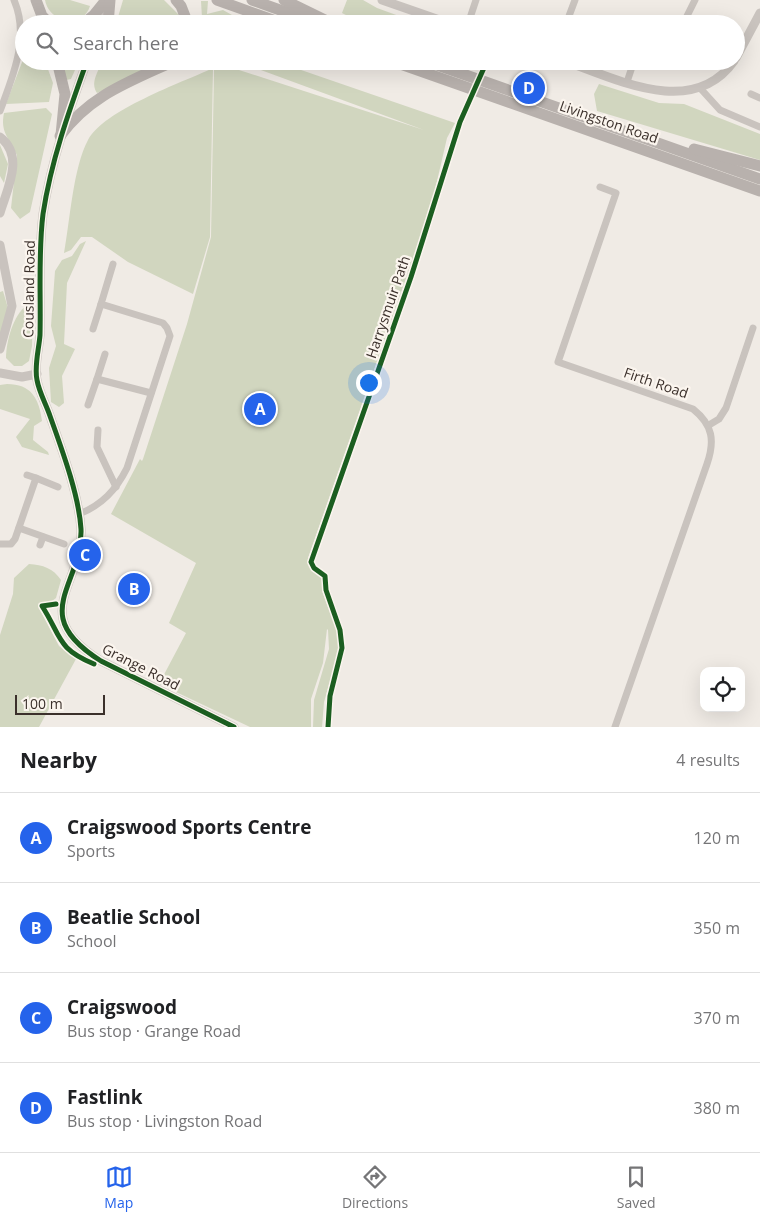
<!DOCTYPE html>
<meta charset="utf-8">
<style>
:root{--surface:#fff;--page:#f6f6f6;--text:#202124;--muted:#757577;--line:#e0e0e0;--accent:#2563eb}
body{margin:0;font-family:"Open Sans",sans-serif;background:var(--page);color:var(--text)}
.controls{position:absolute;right:15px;bottom:15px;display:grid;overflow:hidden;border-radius:10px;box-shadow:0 5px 20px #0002}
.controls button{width:45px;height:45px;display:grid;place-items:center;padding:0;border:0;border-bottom:1px solid var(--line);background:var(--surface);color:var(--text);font:25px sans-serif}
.scale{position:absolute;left:15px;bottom:12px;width:90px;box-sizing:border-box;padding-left:5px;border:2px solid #3b302b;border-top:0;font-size:14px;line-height:18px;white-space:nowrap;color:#3b302b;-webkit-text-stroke:4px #fbf5ee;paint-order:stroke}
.you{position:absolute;left:368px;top:382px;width:18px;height:18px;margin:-12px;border:4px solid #fff;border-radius:50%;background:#1a73e8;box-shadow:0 0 0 8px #1a73e833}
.badge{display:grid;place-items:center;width:32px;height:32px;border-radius:50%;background:var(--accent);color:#fff;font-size:16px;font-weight:700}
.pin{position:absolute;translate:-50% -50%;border:2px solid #fff;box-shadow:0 1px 5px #0006}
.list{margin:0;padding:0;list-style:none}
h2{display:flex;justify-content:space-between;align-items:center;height:65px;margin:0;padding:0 20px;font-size:21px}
h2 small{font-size:16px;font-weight:400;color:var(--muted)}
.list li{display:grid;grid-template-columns:32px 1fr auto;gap:15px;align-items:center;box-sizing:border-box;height:90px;padding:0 20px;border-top:1px solid var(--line)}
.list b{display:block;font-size:19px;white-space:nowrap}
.list p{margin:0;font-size:16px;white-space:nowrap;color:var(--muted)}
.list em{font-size:16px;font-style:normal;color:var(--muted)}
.icon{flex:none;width:28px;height:28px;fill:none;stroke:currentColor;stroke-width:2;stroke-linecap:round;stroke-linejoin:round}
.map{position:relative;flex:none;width:760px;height:727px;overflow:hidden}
.search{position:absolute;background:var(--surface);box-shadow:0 5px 20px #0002;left:15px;right:15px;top:15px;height:55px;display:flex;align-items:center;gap:12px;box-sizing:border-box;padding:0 18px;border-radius:28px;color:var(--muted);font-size:19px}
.sheet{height:425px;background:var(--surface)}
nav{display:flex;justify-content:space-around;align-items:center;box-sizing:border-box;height:70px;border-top:1px solid var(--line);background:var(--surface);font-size:14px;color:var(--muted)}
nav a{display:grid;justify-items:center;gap:2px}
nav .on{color:var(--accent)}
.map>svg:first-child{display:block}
.green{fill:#d1d6bf}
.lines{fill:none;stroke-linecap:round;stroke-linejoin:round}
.minor{stroke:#c9c3be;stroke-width:7}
.tertiary{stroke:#c9c3be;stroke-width:9}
.primary{stroke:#b8b1ad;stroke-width:11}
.cycleway-casing{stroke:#fbf5ee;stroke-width:8}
.cycleway{stroke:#1b5e20;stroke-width:5}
.labels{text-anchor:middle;stroke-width:4.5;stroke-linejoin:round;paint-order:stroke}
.street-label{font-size:14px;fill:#3b302b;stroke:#fbf5ee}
</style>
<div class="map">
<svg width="760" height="727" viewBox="0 0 760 727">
<rect width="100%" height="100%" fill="#f0ebe5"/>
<!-- green -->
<g class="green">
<path d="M 45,0 L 70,0 L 90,6 C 83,29 49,23 45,0 Z"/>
<polygon points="123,0 164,0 179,15 182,24 116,24"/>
<polygon points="347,0 363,0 377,8 421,24 363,24 342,13"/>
<polygon points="201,1 208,1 207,14 223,10 232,15 237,22 246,19 259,24 192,24 191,20 202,18"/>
<polygon points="24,57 24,61 45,61 53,83 49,102 6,104"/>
<polygon points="60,61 79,61 71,79 66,80"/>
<path d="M 102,61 L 126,61 L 152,68 L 97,93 C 90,82 98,73 102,61 Z"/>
<polygon points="225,61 275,61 455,123 447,138 431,207 308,558 311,570 322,577 322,591 336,628 340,647 324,702 322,727 313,727 314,700 329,649 328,630 327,629 323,663 311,699 311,727 250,727 159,684 186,633 169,623 196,563 111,514 140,459 142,461 143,459 187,324 211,237 214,70 239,70 424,130 239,62 214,68"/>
<path d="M 213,68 L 210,237 L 193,294 L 128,262 L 92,237 L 81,237 L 71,250 L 64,253 C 70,221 73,168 88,140 C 104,110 181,83 213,68 Z"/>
<polygon points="599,84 659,103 684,104 760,134 760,160 597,111 594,94"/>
<path d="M 46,108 L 52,114 L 30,212 L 20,219 L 11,208 L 17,155 C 9,138 0,132 4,113 Z"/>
<polygon points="0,145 8,164 4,183 0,176"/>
<polygon points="86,241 67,283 64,344 75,349 62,376 64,403 59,407 51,402 49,368 56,346 51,326 55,271 62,260 72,256 80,244"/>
<polygon points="3,291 8,308 0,336 0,292"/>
<path d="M 27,305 L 33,305 L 32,346 L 29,361 L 22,366 L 14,366 L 6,358 C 6,342 13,315 27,305 Z"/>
<path d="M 7,384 C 31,384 39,398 42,421 L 34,426 L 33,440 L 48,452 L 49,455 L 22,447 L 16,437 L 30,419 L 0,409 L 0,385 Z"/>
<path d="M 29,564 C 43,565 53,568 61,580 L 56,598 L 40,610 L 59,646 L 76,659 L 39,727 L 0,727 L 0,635 L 13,594 L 14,578 Z"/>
</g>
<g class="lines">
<!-- minor -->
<g class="minor">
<polyline points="468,24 476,0"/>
<polyline points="566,24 575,0"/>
<polyline points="683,24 695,0"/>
<polyline points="627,82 634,61"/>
<polyline points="700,88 720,110 760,127"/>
<polyline points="751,94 760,98"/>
<path d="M 0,111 C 13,76 30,37 14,0"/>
<path d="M 600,187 L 616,193 L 558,362 L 693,409 C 713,425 715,441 707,464 L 615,727"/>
<polyline points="93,329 101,304"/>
<polyline points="105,354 97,379 151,393"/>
<polyline points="88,405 97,379"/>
<polyline points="709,425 719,419 726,408 753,328"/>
<polyline points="98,430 97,447 116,487"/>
<polyline points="27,475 36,478"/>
<path d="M 79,514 C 102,505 116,490 127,468 L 170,336 L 167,328 L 163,323 L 101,304 L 113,264"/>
<polyline points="19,528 64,544"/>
<polyline points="0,544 11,544 15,539 36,478 58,487"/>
<polyline points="40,545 43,537"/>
<polyline points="326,590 340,630 342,648 330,696 328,727"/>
</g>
<!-- tertiary -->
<g class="tertiary">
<polyline points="382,0 451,24"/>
<polyline points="100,24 107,3"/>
<polyline points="736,58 760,13"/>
<path d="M 87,61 C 69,111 51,161 43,214 C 38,254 41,295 40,335 C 39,349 34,366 37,380 C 39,392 46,404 50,416 C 61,447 79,495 81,529 C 83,586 26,614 101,661 L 234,727"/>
<path d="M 565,61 C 616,79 693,119 734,61"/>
<path d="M 0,137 C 25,156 7,189 0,213"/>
<polyline points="0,245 12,306 0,349"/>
<polyline points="0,373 22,377 37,374"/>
</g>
<!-- primary -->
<g class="primary">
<polyline points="36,0 42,16 50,24"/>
<polyline points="176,0 181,6 188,24"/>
<polyline points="217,0 284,24"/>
<polyline points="252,0 319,24"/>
<polyline points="284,0 333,24"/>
<polyline points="83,24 94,15 106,0"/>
<polyline points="108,24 110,0"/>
<polyline points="57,61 65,94 61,135"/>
<polyline points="138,61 158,61"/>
<polyline points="392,61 760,191"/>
<polyline points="426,61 760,179"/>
<path d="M 60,136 C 90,95 129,82 174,61"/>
<polyline points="694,149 760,166"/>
</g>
<defs>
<g id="cycleway">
<path d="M 87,61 C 69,111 51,161 43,214 C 38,254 41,295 40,335 C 39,349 34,366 37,380 C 39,392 46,404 50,416 C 61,447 79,495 81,529 C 83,586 26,614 101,661 L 234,727"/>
<path d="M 56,604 L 42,606 C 62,637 56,648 94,664"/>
<polyline points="328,727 330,696 342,648 340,630 326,590 325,576 314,568 311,562 411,277 460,122 487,61"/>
</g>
</defs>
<!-- cycleway casing -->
<use href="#cycleway" class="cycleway-casing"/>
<!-- cycleway -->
<use href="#cycleway" class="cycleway"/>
</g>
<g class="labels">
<!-- street labels -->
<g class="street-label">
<text transform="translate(609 122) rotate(19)" y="5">Livingston Road</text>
<text transform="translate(29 289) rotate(-89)" y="5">Cousland Road</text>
<text transform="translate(388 307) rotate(-71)" y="5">Harrysmuir Path</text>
<text transform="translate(656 383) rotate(19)" y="5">Firth Road</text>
<text transform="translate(141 667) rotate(27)" y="5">Grange Road</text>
</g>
</g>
</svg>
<div class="controls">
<button><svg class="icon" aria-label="locate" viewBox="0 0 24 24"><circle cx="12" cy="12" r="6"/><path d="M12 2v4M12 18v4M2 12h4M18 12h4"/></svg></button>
</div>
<div class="scale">100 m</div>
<div class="you"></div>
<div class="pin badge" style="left:260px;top:409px">A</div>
<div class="pin badge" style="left:134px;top:589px">B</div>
<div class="pin badge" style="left:85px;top:555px">C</div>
<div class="pin badge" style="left:529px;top:88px">D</div>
<div class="search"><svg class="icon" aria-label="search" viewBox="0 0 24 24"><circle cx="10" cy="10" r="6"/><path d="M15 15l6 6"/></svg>Search here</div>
</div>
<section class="sheet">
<h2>Nearby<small>4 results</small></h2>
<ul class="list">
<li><span class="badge">A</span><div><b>Craigswood Sports Centre</b><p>Sports</p></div><em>120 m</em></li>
<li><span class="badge">B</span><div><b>Beatlie School</b><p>School</p></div><em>350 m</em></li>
<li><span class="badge">C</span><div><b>Craigswood</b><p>Bus stop · Grange Road</p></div><em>370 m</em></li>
<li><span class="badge">D</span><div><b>Fastlink</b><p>Bus stop · Livingston Road</p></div><em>380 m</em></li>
</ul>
</section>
<nav>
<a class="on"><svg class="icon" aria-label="map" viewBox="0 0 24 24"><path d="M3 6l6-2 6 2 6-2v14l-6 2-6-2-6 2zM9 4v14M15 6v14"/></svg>Map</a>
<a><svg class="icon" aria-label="directions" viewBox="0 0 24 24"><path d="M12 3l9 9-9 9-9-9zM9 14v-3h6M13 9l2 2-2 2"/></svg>Directions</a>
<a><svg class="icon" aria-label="saved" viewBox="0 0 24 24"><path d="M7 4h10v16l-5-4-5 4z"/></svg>Saved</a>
</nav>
